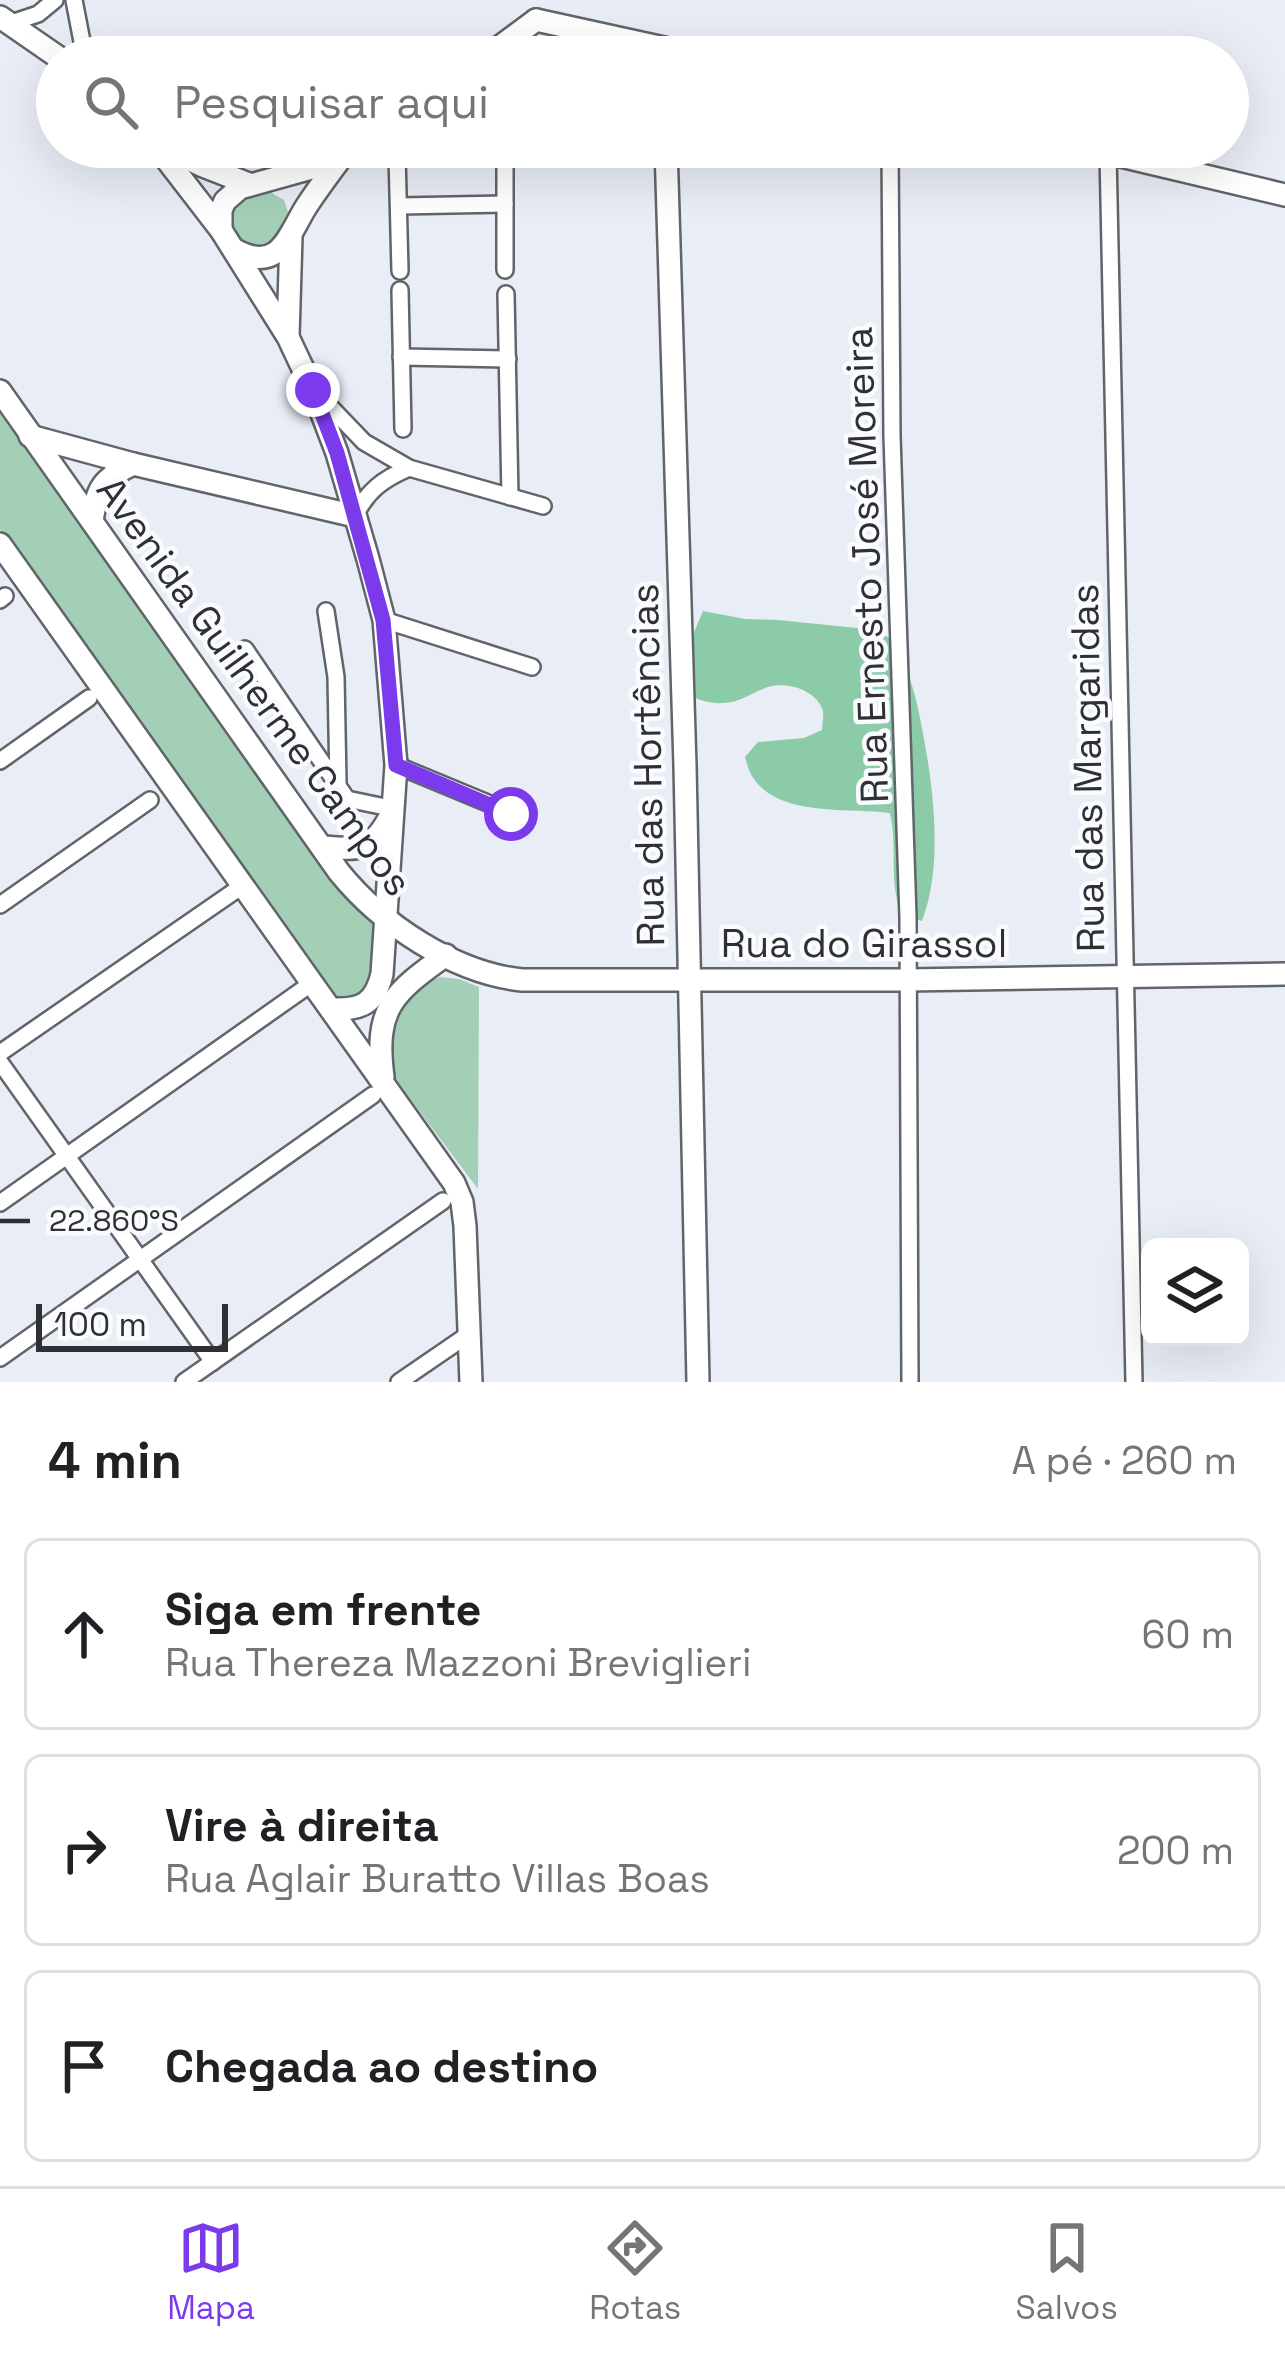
<!DOCTYPE html>
<html lang="pt">
<meta charset="utf-8">
<style>
:root{--surface:#fff;--page:#f6f6f6;--text:#202124;--muted:#757577;--line:#e0e0e0;--accent:#7c3aed}
body{margin:0;font-family:"Space Grotesk",sans-serif;background:var(--page);color:var(--text)}
.controls{position:absolute;right:36px;bottom:36px;display:grid;overflow:hidden;border-radius:18px;box-shadow:0 12px 48px #0002}
.controls button{width:108px;height:108px;display:grid;place-items:center;padding:0;border:0;border-bottom:3px solid var(--line);background:var(--surface);color:var(--text);font:60px sans-serif}
.scale{position:absolute;left:36px;bottom:30px;width:192px;box-sizing:border-box;padding-left:12px;border:6px solid #2e3033;border-top:0;font-size:33px;line-height:42px;white-space:nowrap;color:#2e3033;-webkit-text-stroke:9px #f9fbfe;paint-order:stroke}
.stop{position:absolute;width:36px;height:36px;margin:-27px;border:9px solid #7c3aed;border-radius:50%;background:#fff}
.stop.end{background:#7c3aed;border-color:#fff;box-shadow:0 3px 12px #0008}
.list{margin:0;padding:0;list-style:none}
h2{display:flex;justify-content:space-between;align-items:center;height:156px;margin:0;padding:0 48px;font-size:51px}
h2 small{font-size:39px;font-weight:400;color:var(--muted)}
.list li{display:grid;grid-template-columns:78px 1fr auto;gap:36px;align-items:center;box-sizing:border-box;height:192px;margin:0 24px 24px;padding:0 24px;border:3px solid var(--line);border-radius:18px}
.list b{display:block;font-size:45px;white-space:nowrap}
.list p{margin:0;font-size:39px;white-space:nowrap;color:var(--muted)}
.list em{font-size:39px;font-style:normal;color:var(--muted)}
.icon{flex:none;width:66px;height:66px;fill:none;stroke:currentColor;stroke-width:2;stroke-linecap:round;stroke-linejoin:round}
.map{position:relative;flex:none;width:1285px;height:1382px;overflow:hidden}
.search{position:absolute;background:var(--surface);box-shadow:0 12px 48px #0002;left:36px;right:36px;top:36px;height:132px;display:flex;align-items:center;gap:30px;box-sizing:border-box;padding:0 42px;border-radius:66px;color:var(--muted);font-size:45px}
.sheet{height:804px;background:var(--surface)}
nav{display:flex;justify-content:space-around;align-items:center;box-sizing:border-box;height:168px;border-top:3px solid var(--line);background:var(--surface);font-size:33px;color:var(--muted)}
nav a{display:grid;justify-items:center;gap:6px}
nav .on{color:var(--accent)}
.map>svg:first-child{display:block}
.green{fill:#a3cfb6}
.forest{fill:#8bcba8}
.lines{fill:none;stroke-linecap:round;stroke-linejoin:round}
.street-casing{stroke:#60646b;stroke-width:20}
.secondary-casing{stroke:#60646b;stroke-width:26}
.street{stroke:#fff;stroke-width:15}
.secondary{stroke:#fff;stroke-width:21}
.route{stroke:#7c3aed;stroke-width:15}
.ticks{fill:none;stroke:#2e3033;stroke-width:4.5}
.labels{text-anchor:middle;stroke-width:9;stroke-linejoin:round;paint-order:stroke}
.street-label{font-size:39px;fill:#2e3033;stroke:#f9fbfe}
.ticks-label{font-size:30px;text-anchor:middle;fill:#2e3033;stroke:#f9fbfe;stroke-width:9;stroke-linejoin:round;paint-order:stroke}
</style>
<div class="map">
<svg width="1285" height="1382" viewBox="0 0 1285 1382">
<rect width="100%" height="100%" fill="#e9edf6"/>
<!-- green -->
<g class="green">
<path d="M 265,189 L 284,200 L 291,221 L 265,252 L 229,236 C 228,195 226,200 265,189 Z"/>
<path d="M 0,404 L 372,919 C 377,946 375,983 357,1004 L 334,999 L 0,529 Z"/>
<path d="M 440,977 L 459,979 L 479,987 L 478,1189 L 389,1071 C 384,1026 398,995 440,977 Z"/>
</g>
<!-- forest -->
<path class="forest" d="M 703,611 L 745,619 L 778,620 L 867,629 L 888,637 L 903,649 C 905,669 913,685 917,704 C 931,769 946,858 922,921 L 902,915 C 888,883 898,847 890,813 C 849,807 777,818 752,776 C 748,770 747,763 745,757 L 758,742 L 804,738 L 822,730 C 822,724 824,717 823,711 C 817,690 787,681 768,687 C 752,692 741,702 724,703 C 710,704 700,700 687,695 L 685,654 Z"/>
<g class="lines">
<defs>
<g id="street">
<polyline points="74,0 85,57"/>
<polyline points="11,23 38,14 55,0"/>
<polyline points="505,147 505,270"/>
<polyline points="890,147 892,436 908,917 910,1382"/>
<polyline points="1108,153 1134,1382"/>
<polyline points="397,155 400,271"/>
<polyline points="284,175 298,147"/>
<polyline points="399,206 505,204"/>
<polyline points="400,290 403,429"/>
<polyline points="506,294 510,497"/>
<polyline points="401,357 508,359"/>
<polyline points="316,392 364,442 409,468 543,506"/>
<path d="M 355,516 C 367,491 383,479 409,468"/>
<polyline points="0,600 5,596"/>
<polyline points="326,611 336,677 338,783"/>
<polyline points="384,620 532,667"/>
<polyline points="245,649 347,799 395,809"/>
<polyline points="0,761 89,698"/>
<polyline points="396,765 502,809 518,822"/>
<polyline points="0,905 150,800"/>
<polyline points="0,1053 242,886"/>
<polyline points="0,1062 213,1362"/>
<polyline points="0,1203 312,983"/>
<polyline points="0,1358 373,1095"/>
<polyline points="184,1382 443,1201"/>
<polyline points="399,1382 469,1334"/>
</g>
<g id="secondary">
<polyline points="0,17 58,57"/>
<polyline points="536,20 705,57"/>
<polyline points="486,57 536,20"/>
<path d="M 157,147 L 221,230 L 288,337 L 313,390 L 337,453 L 368,559 L 384,620 L 396,765 L 382,974 C 375,1004 361,1010 332,1009"/>
<polyline points="163,147 203,166 249,184"/>
<polyline points="666,147 685,766 698,1382"/>
<polyline points="1083,147 1285,195"/>
<polyline points="221,230 221,210 225,201 240,188 319,166 358,147"/>
<path d="M 235,250 C 279,274 288,236 306,207 C 317,190 329,174 341,158"/>
<polyline points="288,336 291,237"/>
<path d="M 0,391 L 339,872 C 381,924 454,973 522,980 L 907,980 L 1285,974"/>
<polyline points="30,436 133,464 355,516"/>
<path d="M 92,521 C 97,488 102,479 133,464"/>
<polyline points="0,544 454,1183 462,1202 465,1226 471,1382"/>
<path d="M 323,847 C 361,850 372,851 391,815"/>
<path d="M 383,1077 C 374,1008 393,993 446,955"/>
</g>
</defs>
<!-- street casing -->
<use href="#street" class="street-casing"/>
<!-- secondary casing -->
<use href="#secondary" class="secondary-casing"/>
<!-- street -->
<use href="#street" class="street"/>
<!-- secondary -->
<use href="#secondary" class="secondary"/>
</g>
<g class="lines">
<!-- route -->
<polyline class="route" points="313,390 337,453 383,620 396,765 511,814"/>
</g>
<!-- ticks -->
<path class="ticks" d="M 0,1221 L 30,1221"/>
<g class="labels">
<!-- street labels -->
<g class="street-label">
<text transform="translate(866 565) rotate(-92)" y="14">Rua Ernesto José Moreira</text>
<text transform="translate(255 686) rotate(54)" y="14">Avenida Guilherme Campos</text>
<text transform="translate(647 765) rotate(-91)" y="14">Rua das Hortências</text>
<text transform="translate(1087 768) rotate(-91)" y="14">Rua das Margaridas</text>
<text x="864" y="957">Rua do Girassol</text>
</g>
</g>
<g class="ticks-label">
<text x="114" y="1231">22.860°S</text>
</g>
</svg>
<div class="controls">
<button><svg class="icon" aria-label="layers" viewBox="0 0 24 24"><path d="M12 4l9 5-9 5-9-5zM3 14l9 5 9-5"/></svg></button>
</div>
<div class="scale">100 m</div>
<div class="stop" style="left:511px;top:814px"></div>
<div class="stop end" style="left:313px;top:390px"></div>
<div class="search"><svg class="icon" aria-label="search" viewBox="0 0 24 24"><circle cx="10" cy="10" r="6"/><path d="M15 15l6 6"/></svg>Pesquisar aqui</div>
</div>
<section class="sheet">
<h2>4 min<small>A pé · 260 m</small></h2>
<ul class="list">
<li><svg class="icon" aria-label="ahead" viewBox="0 0 24 24"><path d="M12 20V5M6 11l6-6 6 6"/></svg><div><b>Siga em frente</b><p>Rua Thereza Mazzoni Breviglieri</p></div><em>60 m</em></li>
<li><svg class="icon" aria-label="right" viewBox="0 0 24 24"><path d="M7 20v-9h11M14 6l5 5-5 5"/></svg><div><b>Vire à direita</b><p>Rua Aglair Buratto Villas Boas</p></div><em>200 m</em></li>
<li><svg class="icon" aria-label="arrive" viewBox="0 0 24 24"><path d="M6 21V4h12l-3 4 3 4H6"/></svg><div><b>Chegada ao destino</b></div></li>
</ul>
</section>
<nav>
<a class="on"><svg class="icon" aria-label="map" viewBox="0 0 24 24"><path d="M3 6l6-2 6 2 6-2v14l-6 2-6-2-6 2zM9 4v14M15 6v14"/></svg>Mapa</a>
<a><svg class="icon" aria-label="directions" viewBox="0 0 24 24"><path d="M12 3l9 9-9 9-9-9zM9 14v-3h6M13 9l2 2-2 2"/></svg>Rotas</a>
<a><svg class="icon" aria-label="saved" viewBox="0 0 24 24"><path d="M7 4h10v16l-5-4-5 4z"/></svg>Salvos</a>
</nav>
